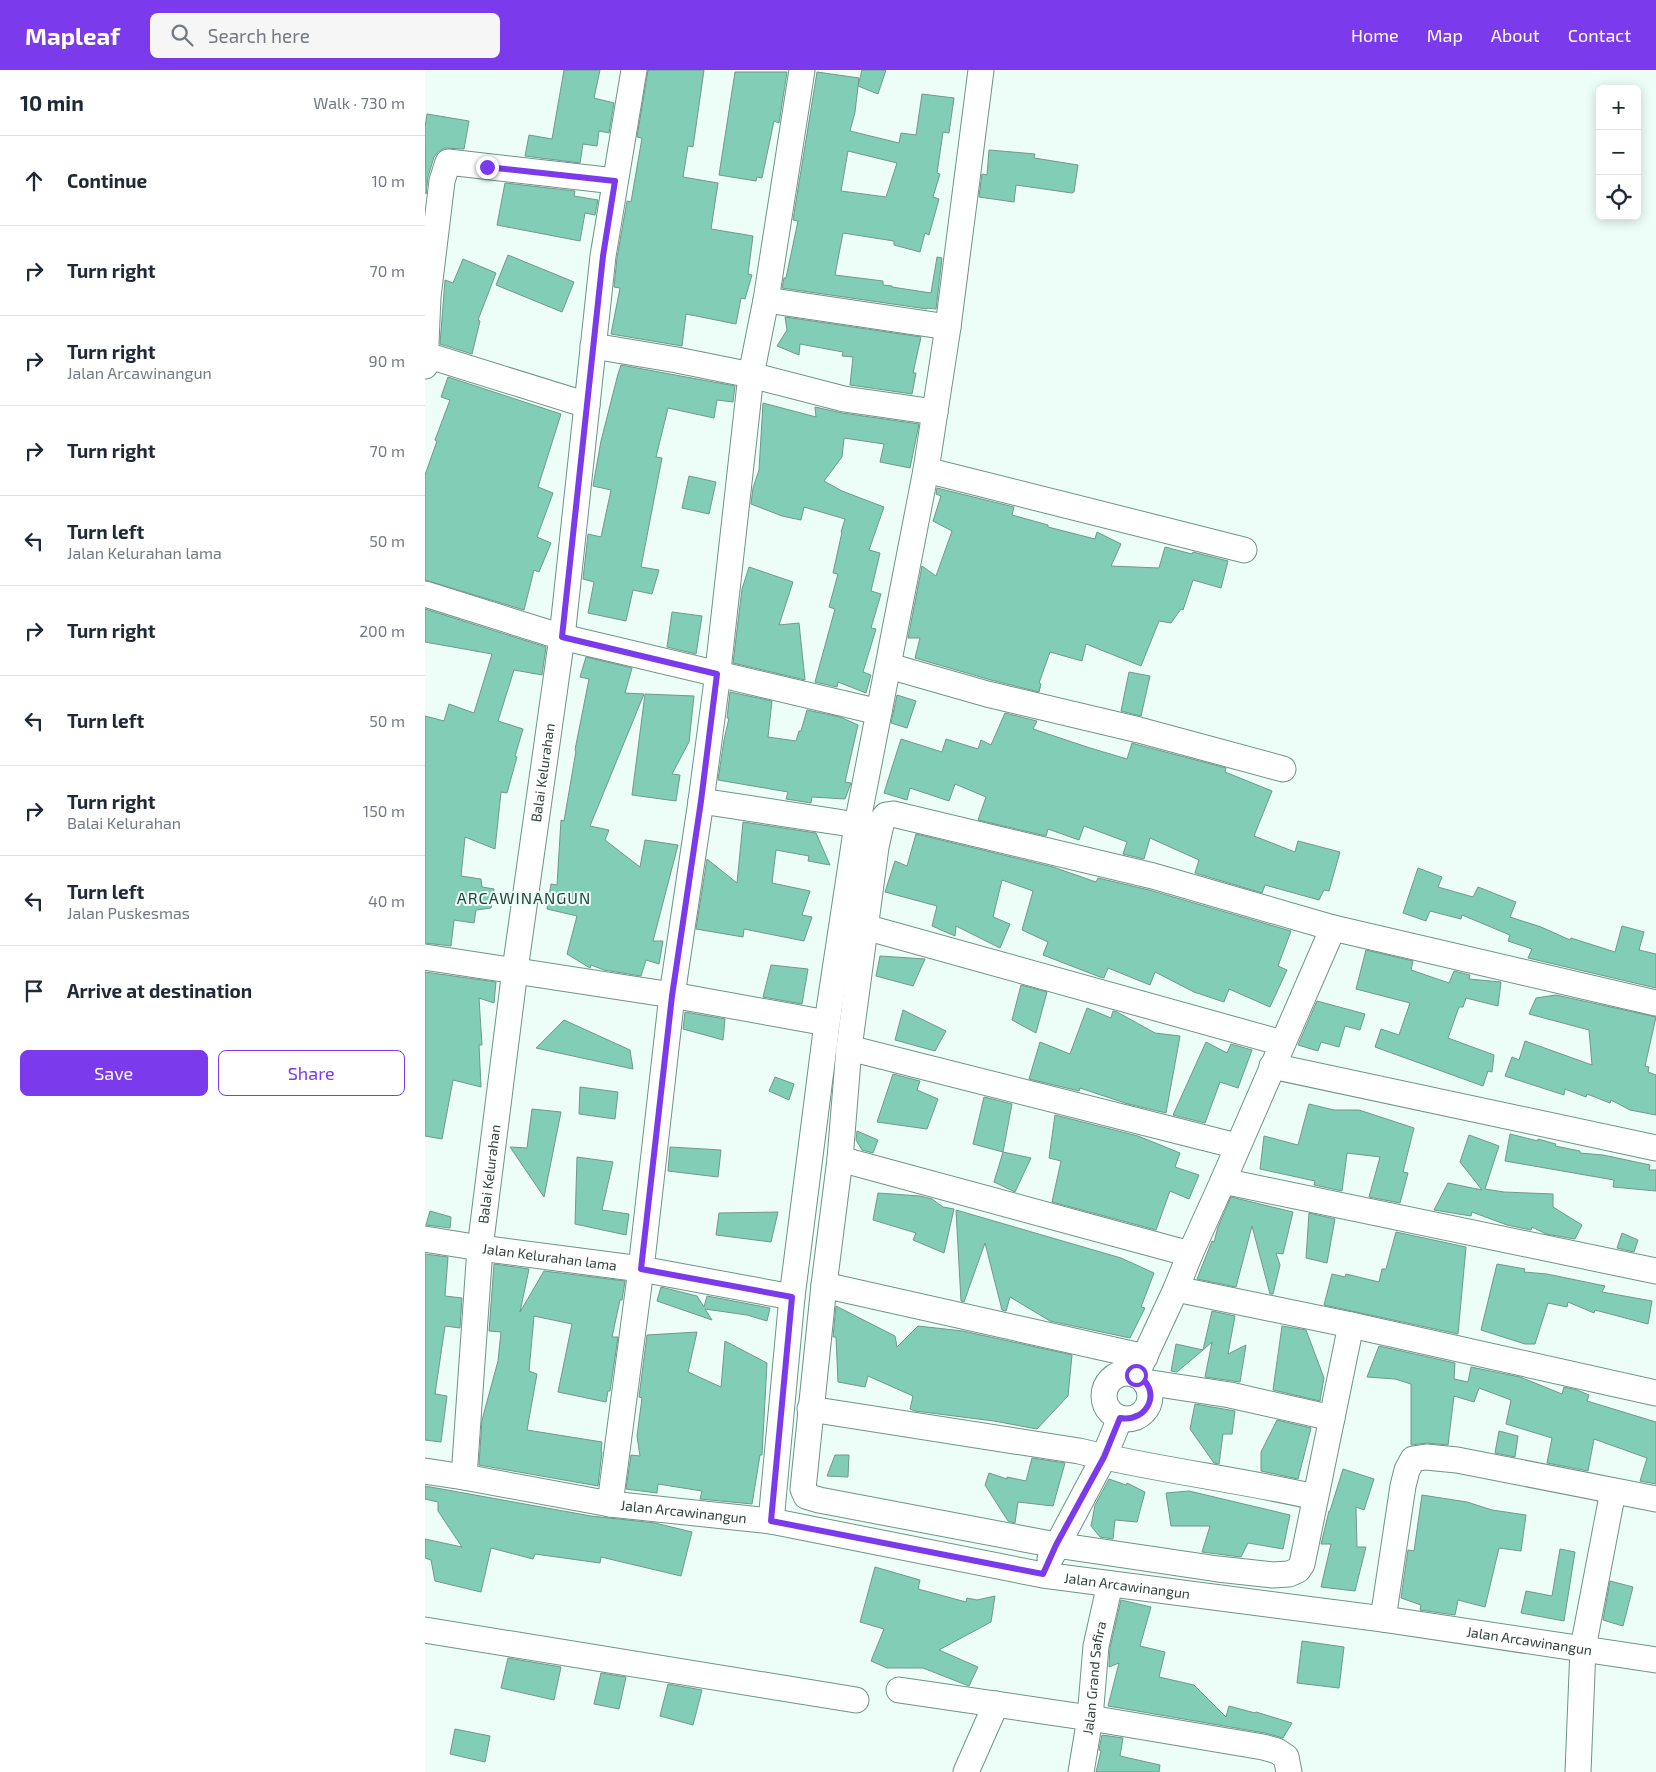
<!DOCTYPE html>
<meta charset="utf-8">
<style>
:root{--surface:#fff;--page:#f6f6f7;--text:#1f2937;--muted:#747a83;--line:#e0e1e3;--accent:#7c3aed}
body{margin:0;font-family:"Exo 2",sans-serif;background:var(--page);color:var(--text)}
.controls{position:absolute;right:15px;top:15px;display:grid;overflow:hidden;border-radius:8px;box-shadow:0 2px 12px #0003}
.controls button{width:45px;height:45px;display:grid;place-items:center;padding:0;border:0;border-bottom:1px solid var(--line);background:var(--surface);color:var(--text);font:25px sans-serif}
.stop{position:absolute;width:15px;height:15px;margin:-11px;border:4px solid #7c3aed;border-radius:50%;background:#fff}
.stop.end{background:#7c3aed;border-color:#fff;box-shadow:0 1px 5px #0008}
.list{margin:0;padding:0;list-style:none}
h2{display:flex;justify-content:space-between;align-items:center;height:65px;margin:0;padding:0 20px;font-size:21px}
h2 small{font-size:16px;font-weight:400;color:var(--muted)}
.list li{display:grid;grid-template-columns:32px 1fr auto;gap:15px;align-items:center;box-sizing:border-box;height:90px;padding:0 20px;border-top:1px solid var(--line)}
.list b{display:block;font-size:19px;white-space:nowrap}
.list p{margin:0;font-size:16px;white-space:nowrap;color:var(--muted)}
.list em{font-size:16px;font-style:normal;color:var(--muted)}
.actions{display:flex;gap:10px;padding:15px 20px}
.actions a{flex:1;padding:11px 0;border:1px solid var(--accent);border-radius:8px;text-align:center;font-size:18px;color:var(--accent)}
.actions .main{background:var(--accent);color:#fff}
.icon{flex:none;width:28px;height:28px;fill:none;stroke:currentColor;stroke-width:2;stroke-linecap:round;stroke-linejoin:round}
.map{position:relative;flex:none;width:1231px;height:1702px;overflow:hidden}
header{display:flex;align-items:center;gap:30px;box-sizing:border-box;height:70px;padding:0 25px;background:var(--accent);color:#fff}
header strong{font-size:24px}
nav{display:flex;gap:28px;margin-inline-start:auto;font-size:18px}
.search{width:350px;height:45px;background:var(--page);display:flex;align-items:center;gap:12px;box-sizing:border-box;padding:0 18px;border-radius:8px;color:var(--muted);font-size:19px}
main{display:flex}
aside{flex:1;background:var(--surface)}
.map>svg:first-child{display:block}
.building{fill:#82cdb6;stroke:#71988c;fill-rule:evenodd}
.lines{fill:none;stroke-linecap:round;stroke-linejoin:round}
.minor-casing{stroke:#6d9487;stroke-width:27}
.minor{stroke:#fff;stroke-width:25}
.route{stroke:#7c3aed;stroke-width:6}
.labels{text-anchor:middle;stroke-width:4;stroke-linejoin:round;paint-order:stroke}
.street-label{font-size:14px;fill:#31413c;stroke:#edfdf8}
.quarter-label{font-size:16px;letter-spacing:1px;fill:#21463b;stroke:#edfdf8}
</style>
<header>
<strong>Mapleaf</strong>
<div class="search"><svg class="icon" aria-label="search" viewBox="0 0 24 24"><circle cx="10" cy="10" r="6"/><path d="M15 15l6 6"/></svg>Search here</div>
<nav><a>Home</a><a>Map</a><a>About</a><a>Contact</a></nav>
</header>
<main>
<aside>
<h2>10 min<small>Walk · 730 m</small></h2>
<ul class="list">
<li><svg class="icon" aria-label="ahead" viewBox="0 0 24 24"><path d="M12 20V5M6 11l6-6 6 6"/></svg><div><b>Continue</b></div><em>10 m</em></li>
<li><svg class="icon" aria-label="right" viewBox="0 0 24 24"><path d="M7 20v-9h11M14 6l5 5-5 5"/></svg><div><b>Turn right</b></div><em>70 m</em></li>
<li><svg class="icon" aria-label="right" viewBox="0 0 24 24"><path d="M7 20v-9h11M14 6l5 5-5 5"/></svg><div><b>Turn right</b><p>Jalan Arcawinangun</p></div><em>90 m</em></li>
<li><svg class="icon" aria-label="right" viewBox="0 0 24 24"><path d="M7 20v-9h11M14 6l5 5-5 5"/></svg><div><b>Turn right</b></div><em>70 m</em></li>
<li><svg class="icon" aria-label="left" viewBox="0 0 24 24"><path d="M17 20v-9H6M10 6l-5 5 5 5"/></svg><div><b>Turn left</b><p>Jalan Kelurahan lama</p></div><em>50 m</em></li>
<li><svg class="icon" aria-label="right" viewBox="0 0 24 24"><path d="M7 20v-9h11M14 6l5 5-5 5"/></svg><div><b>Turn right</b></div><em>200 m</em></li>
<li><svg class="icon" aria-label="left" viewBox="0 0 24 24"><path d="M17 20v-9H6M10 6l-5 5 5 5"/></svg><div><b>Turn left</b></div><em>50 m</em></li>
<li><svg class="icon" aria-label="right" viewBox="0 0 24 24"><path d="M7 20v-9h11M14 6l5 5-5 5"/></svg><div><b>Turn right</b><p>Balai Kelurahan</p></div><em>150 m</em></li>
<li><svg class="icon" aria-label="left" viewBox="0 0 24 24"><path d="M17 20v-9H6M10 6l-5 5 5 5"/></svg><div><b>Turn left</b><p>Jalan Puskesmas</p></div><em>40 m</em></li>
<li><svg class="icon" aria-label="arrive" viewBox="0 0 24 24"><path d="M6 21V4h12l-3 4 3 4H6"/></svg><div><b>Arrive at destination</b></div></li>
</ul>
<div class="actions"><a class="main">Save</a><a>Share</a></div>
</aside>
<div class="map">
<svg width="1231" height="1702" viewBox="0 0 1231 1702">
<rect width="100%" height="100%" fill="#edfdf8"/>
<!-- building -->
<g class="building">
<polygon points="139,0 175,0 169,28 189,33 184,63 174,61 172,76 158,74 155,93 100,86 104,65 127,69"/>
<polygon points="223,0 279,0 268,77 263,76 258,107 293,113 286,159 328,166 323,204 327,205 320,229 316,228 311,254 261,244 257,276 186,264 195,218 189,217 192,188 202,131 206,132 217,68 212,67"/>
<polygon points="437,0 461,0 453,24 433,16"/>
<polygon points="310,2 362,2 354,53 349,51 337,108 332,107 331,111 294,105"/>
<path d="M 392,2 L 434,8 L 430,42 L 425,61 L 474,73 L 476,63 L 491,65 L 497,24 L 529,28 L 524,63 L 518,62 L 512,103 L 515,104 L 508,127 L 514,129 L 504,165 L 500,163 L 495,182 L 469,175 L 469,171 L 418,163 L 410,205 L 458,211 L 458,215 L 467,216 L 467,217 L 506,223 L 512,187 L 517,188 L 511,239 L 502,238 L 502,239 L 357,218 L 359,208 L 361,208 L 373,151 L 368,150 ZM 423,81 L 472,93 L 461,127 L 416,121 Z"/>
<polygon points="2,44 44,51 39,79 19,78 13,82 9,87 3,107 1,124 0,57"/>
<polygon points="564,80 610,84 609,88 653,95 649,122 647,123 591,115 589,132 554,127 557,104 562,105"/>
<polygon points="80,113 150,121 149,126 173,130 170,145 160,143 155,171 72,155"/>
<polygon points="83,185 149,212 137,242 71,215"/>
<polygon points="38,189 71,203 53,250 55,251 47,284 15,274 20,210 28,213"/>
<polygon points="360,247 496,267 488,303 491,303 487,324 425,315 428,287 417,286 418,282 375,274 374,285 352,276 362,260"/>
<polygon points="196,295 310,316 308,332 292,330 289,348 243,338 231,387 237,388 216,497 234,500 227,524 208,520 201,551 163,543 169,512 158,509 163,464 176,467 186,420 168,416 176,371 193,304"/>
<polygon points="23,307 136,344 113,417 128,423 112,467 126,473 114,502 109,500 99,540 0,510 0,405 12,371 10,370 25,330 16,327"/>
<polygon points="338,333 391,347 390,337 417,343 494,354 485,398 455,392 459,374 419,368 417,387 399,411 417,421 459,437 444,480 455,483 446,521 456,524 446,558 451,559 438,602 446,605 441,623 413,612 412,617 390,612 410,539 404,537 413,504 408,503 417,462 416,462 420,449 379,437 376,450 357,446 326,434 328,418 334,400"/>
<polygon points="264,406 291,412 284,444 257,438"/>
<polygon points="512,418 589,437 587,445 623,455 623,457 670,469 672,462 696,474 686,496 734,498 740,477 767,484 768,482 803,491 796,518 768,510 758,540 756,539 746,553 734,551 716,596 661,574 657,591 625,582 614,613 616,614 614,622 566,610 490,588 495,568 483,568 497,496 511,506 527,461 508,451 516,426 511,424"/>
<polygon points="324,497 368,512 354,555 374,553 380,610 308,593 317,519"/>
<polygon points="0,539 121,577 117,605 89,600 73,651 98,659 90,686 92,687 82,723 76,722 70,779 40,767 36,806 56,809 57,817 69,819 66,838 51,840 49,853 29,850 26,876 0,873 0,646 19,651 24,634 49,643 67,584 0,572"/>
<polygon points="247,542 277,546 271,584 242,577"/>
<polygon points="161,587 207,598 200,623 219,624 165,756 184,760 180,770 215,797 220,770 253,775 228,871 238,871 234,894 221,890 216,906 179,900 166,895 165,898 142,884 152,846 122,839 126,814 132,815 136,750 139,751 151,681 150,680 164,609 155,607"/>
<polygon points="704,602 725,606 716,646 696,641"/>
<polygon points="305,622 347,631 343,667 371,671 374,661 376,661 382,640 415,647 433,655 420,712 426,713 420,729 387,727 386,733 361,729 363,722 293,710 299,670 304,648 302,648"/>
<polygon points="220,624 269,626 264,672 247,704 255,705 251,731 207,725"/>
<polygon points="472,625 491,631 482,658 466,653"/>
<polygon points="580,643 612,651 608,659 665,678 702,689 707,673 710,674 801,698 800,702 847,721 829,766 870,782 873,771 915,782 904,821 899,820 894,830 840,815 837,823 770,803 774,790 725,768 719,789 698,784 702,772 659,756 654,770 623,759 621,766 553,750 561,727 530,714 524,731 485,718 482,730 459,723 476,669 517,682 521,669 553,679 556,670 566,675"/>
<polygon points="318,752 391,763 405,795 383,791 384,786 351,780 347,813 385,821 377,845 387,847 379,871 319,859 318,867 271,859 282,789 312,813"/>
<polygon points="491,764 628,797 671,812 673,808 724,820 859,859 866,861 853,896 862,900 845,937 804,919 799,932 769,922 730,902 725,915 683,898 679,908 675,907 618,885 623,872 597,860 608,821 577,810 568,847 585,854 575,878 531,856 530,866 507,856 512,836 460,822 470,791 482,796"/>
<polygon points="993,798 1017,807 1013,817 1048,827 1053,817 1091,832 1085,847 1116,857 1145,870 1146,868 1190,882 1197,856 1219,862 1214,880 1231,884 1231,918 1103,888 1107,879 1083,871 1085,865 1037,845 1036,849 1005,841 1001,851 978,843"/>
<polygon points="941,880 988,891 986,900 1024,913 1029,901 1045,905 1044,909 1076,912 1073,936 1041,928 1038,937 1034,937 1023,968 1069,985 1067,1002 1063,1001 1058,1016 950,977 956,959 974,965 985,933 931,919"/>
<polygon points="455,886 500,889 488,916 451,906"/>
<polygon points="346,895 383,899 377,934 338,927"/>
<polygon points="0,902 71,912 69,933 54,928 57,975 54,975 56,1017 28,1010 17,1069 0,1066"/>
<polygon points="596,915 622,922 611,963 587,950"/>
<polygon points="1131,925 1231,947 1220,996 1224,997 1223,1002 1231,1005 1231,1045 1205,1040 1186,1030 1185,1033 1162,1024 1161,1027 1140,1019 1139,1025 1080,1006 1087,987 1094,990 1100,971 1167,995 1164,960 1104,944 1111,928"/>
<polygon points="892,931 940,944 935,960 920,956 914,977 896,972 893,981 873,975"/>
<polygon points="662,938 686,948 688,941 692,942 730,963 755,966 741,1043 703,1034 655,1018 654,1021 604,1009 615,972 645,984"/>
<polygon points="478,940 521,961 510,981 470,970"/>
<polygon points="260,942 300,949 298,970 258,959"/>
<polygon points="139,950 205,980 208,999 111,978"/>
<polygon points="781,972 802,983 806,974 827,980 813,1018 795,1012 780,1053 748,1045"/>
<polygon points="468,1004 495,1011 492,1020 513,1029 502,1059 452,1052"/>
<polygon points="350,1007 369,1014 364,1030 344,1021"/>
<polygon points="155,1017 193,1022 190,1049 154,1044"/>
<polygon points="559,1027 587,1034 578,1082 548,1074"/>
<polygon points="884,1034 909,1040 934,1040 989,1058 978,1102 983,1103 975,1133 944,1127 955,1087 922,1083 917,1121 889,1115 890,1111 835,1099 839,1066 873,1075"/>
<polygon points="107,1039 136,1042 119,1127 85,1077 102,1078"/>
<polygon points="630,1045 713,1066 755,1083 750,1097 774,1105 764,1129 745,1121 731,1160 627,1132 636,1091 624,1088"/>
<polygon points="432,1061 453,1070 448,1083 437,1080 431,1070"/>
<polygon points="1085,1064 1113,1071 1113,1069 1131,1074 1130,1076 1155,1081 1155,1083 1178,1085 1225,1095 1224,1100 1231,1100 1231,1121 1188,1117 1189,1110 1080,1091"/>
<polygon points="1044,1065 1074,1076 1060,1119 1079,1122 1128,1124 1128,1137 1157,1155 1150,1169 1121,1164 1107,1157 1106,1160 1082,1155 1047,1142 1046,1146 1009,1140 1023,1113 1057,1120 1035,1092"/>
<polygon points="245,1077 296,1080 293,1107 243,1101"/>
<polygon points="578,1082 606,1088 590,1122 569,1112"/>
<polygon points="152,1087 188,1092 177,1140 204,1144 201,1165 150,1154"/>
<polygon points="453,1123 495,1126 507,1129 518,1137 529,1139 519,1183 488,1170 491,1163 448,1150"/>
<polygon points="806,1127 868,1142 858,1184 851,1183 855,1195 848,1224 845,1224 827,1156 811,1217 772,1209 787,1171 789,1172 793,1157"/>
<polygon points="531,1140 696,1188 729,1203 716,1237 720,1238 705,1268 625,1251 585,1227 581,1241 577,1240 560,1173 539,1232 536,1231"/>
<polygon points="5,1141 26,1147 25,1158 1,1155"/>
<polygon points="353,1142 346,1172 291,1165 294,1143"/>
<polygon points="884,1143 910,1149 902,1193 881,1188"/>
<polygon points="971,1162 1041,1177 1033,1264 899,1235 907,1204 920,1207 921,1204 954,1212 957,1199 961,1199"/>
<polygon points="1197,1163 1213,1170 1209,1182 1192,1178"/>
<polygon points="0,1184 23,1187 20,1226 37,1228 35,1258 20,1256 10,1324 22,1326 16,1372 0,1370"/>
<polygon points="69,1194 104,1199 95,1242 119,1201 200,1211 197,1230 195,1230 187,1267 193,1267 185,1321 183,1321 181,1332 133,1322 147,1254 109,1246 104,1301 112,1304 102,1360 177,1372 176,1382 177,1382 173,1416 54,1395 57,1350 73,1291 76,1262 64,1261"/>
<polygon points="1072,1194 1100,1199 1099,1202 1122,1204 1180,1216 1177,1222 1227,1231 1223,1254 1170,1240 1169,1243 1143,1232 1142,1237 1123,1233 1110,1274 1100,1274 1056,1260"/>
<polygon points="236,1217 272,1226 279,1237 282,1226 345,1238 342,1251 322,1245 280,1239 287,1250 232,1231"/>
<polygon points="411,1236 470,1266 472,1277 493,1256 538,1261 647,1285 643,1326 612,1359 569,1351 490,1341 485,1339 488,1326 443,1306 440,1317 413,1312 411,1267 408,1267"/>
<polygon points="787,1241 810,1246 803,1284 821,1275 815,1312 780,1307 787,1272 778,1280"/>
<polygon points="857,1256 881,1260 899,1308 895,1331 848,1320"/>
<polygon points="272,1262 263,1302 296,1317 300,1271 342,1293 337,1385 335,1385 327,1434 275,1429 277,1421 233,1414 232,1423 201,1419 206,1385 215,1386 212,1366 217,1328 214,1327 222,1265"/>
<polygon points="751,1274 778,1280 752,1302 746,1301"/>
<polygon points="954,1276 1030,1293 1029,1309 1043,1312 1046,1297 1095,1307 1137,1324 1139,1317 1152,1320 1164,1325 1162,1331 1231,1352 1231,1414 1215,1411 1222,1388 1169,1369 1163,1401 1122,1393 1127,1368 1081,1354 1086,1330 1054,1318 1049,1332 1029,1326 1023,1375 1002,1373 986,1375 986,1314 970,1309 942,1307"/>
<polygon points="770,1334 810,1341 807,1364 798,1364 794,1394 789,1393 765,1359"/>
<polygon points="852,1350 886,1358 873,1409 836,1401 836,1382"/>
<polygon points="1074,1361 1093,1366 1090,1387 1070,1383"/>
<polygon points="410,1385 424,1385 423,1407 402,1406"/>
<polygon points="607,1388 640,1393 628,1436 593,1432 590,1453 583,1451 560,1415 564,1403 582,1409 582,1407 601,1411"/>
<polygon points="918,1399 949,1409 939,1440 931,1437 932,1477 941,1477 930,1521 896,1517 906,1474 896,1474 904,1441 905,1441"/>
<polygon points="684,1409 701,1415 702,1413 720,1422 712,1452 690,1450 688,1469 675,1467 666,1456 670,1435"/>
<polygon points="0,1416 166,1446 230,1453 267,1462 256,1506 176,1487 175,1493 110,1484 108,1489 66,1478 56,1522 10,1511 6,1490 0,1488 0,1469 37,1477 13,1441 13,1432 0,1429"/>
<polygon points="764,1421 865,1445 858,1479 823,1473 816,1487 777,1482 785,1456 746,1456 741,1423"/>
<polygon points="997,1425 1042,1432 1067,1440 1101,1445 1096,1481 1074,1478 1060,1537 1033,1530 1030,1545 995,1540 996,1535 976,1528 983,1480 989,1481"/>
<polygon points="1135,1479 1150,1482 1139,1551 1096,1543 1101,1521 1127,1526"/>
<polygon points="450,1497 495,1510 493,1519 541,1532 542,1528 552,1530 570,1526 566,1552 514,1580 553,1597 544,1616 498,1598 462,1598 446,1591 459,1559 435,1552"/>
<polygon points="1185,1511 1208,1517 1198,1556 1178,1550"/>
<polygon points="696,1530 726,1537 715,1576 740,1582 734,1607 769,1615 801,1647 804,1636 830,1643 831,1642 867,1653 858,1668 840,1663 683,1636 694,1593 684,1597 684,1596 685,1578"/>
<polygon points="877,1571 919,1577 914,1618 872,1613"/>
<polygon points="83,1588 136,1597 129,1630 76,1618"/>
<polygon points="176,1603 201,1607 194,1639 169,1634"/>
<polygon points="243,1614 277,1620 268,1655 235,1646"/>
<polygon points="30,1659 65,1666 60,1692 25,1684"/>
<polygon points="677,1665 698,1668 695,1686 735,1695 734,1702 671,1702 676,1681 674,1680"/>
</g>
<g class="lines">
<defs>
<g id="minor">
<polyline points="341,230 523,257"/>
<polyline points="168,276 252,290 326,305 419,329 510,342"/>
<polyline points="1,285 162,335"/>
<polyline points="0,296 3,227 17,111 23,92 190,111"/>
<polyline points="501,400 819,480"/>
<polyline points="0,524 137,567 454,642"/>
<polyline points="464,596 562,624 714,660 858,699"/>
<polyline points="276,731 432,755"/>
<polyline points="440,857 857,973"/>
<polyline points="0,887 247,925 402,953"/>
<polyline points="424,978 812,1076"/>
<polyline points="847,996 1231,1078"/>
<polyline points="415,1089 765,1184"/>
<polyline points="798,1111 1231,1201"/>
<path id="s1" d="M 0,1169 L 55,1178 L 216,1199 L 367,1227"/>
<polyline points="399,1215 720,1287"/>
<polyline points="751,1219 926,1255 1231,1323"/>
<polyline points="926,1255 877,1494 873,1500 864,1504 848,1505 793,1499 631,1475 394,1430 381,1426 378,1419 399,1215 415,1089 424,978 451,777 457,750 461,745 468,744 728,806 908,858 1231,933"/>
<circle cx="702" cy="1326" r="23"/>
<polyline points="711,1305 751,1219 765,1184 798,1111 908,858"/>
<polyline points="720,1312 805,1325 907,1348"/>
<path d="M 385,1339 L 654,1381 C 731,1400 812,1409 890,1427"/>
<path id="s2" d="M 0,1401 L 39,1407 L 185,1434 L 346,1451 L 618,1505 L 958,1549 L 1231,1590"/>
<path id="s3" d="M 39,1407 L 55,1178 L 90,900 L 137,567 L 178,186 L 209,0"/>
<polyline points="185,1434 216,1199 247,925 276,731 291,618 326,305 341,230 377,0"/>
<polyline points="346,1451 367,1227 402,953 432,755 501,400 523,257 556,0"/>
<polyline points="625,1489 679,1387 695,1348"/>
<polyline points="958,1549 978,1416 982,1400 988,1389 1001,1387 1032,1390 1231,1429"/>
<polyline points="0,1560 431,1630"/>
<polyline points="474,1620 665,1648 838,1677 852,1681 861,1687 864,1702"/>
<polyline points="541,1702 571,1634"/>
<path id="s4" d="M 656,1702 L 665,1648 L 671,1576 L 685,1514"/>
<polyline points="1153,1702 1158,1578 1188,1421"/>
</g>
</defs>
<!-- minor casing -->
<use href="#minor" class="minor-casing"/>
<!-- minor -->
<use href="#minor" class="minor"/>
</g>
<g class="lines">
<!-- route -->
<path class="route" d="M 62,97 L 190,111 L 178,186 L 137,567 L 292,604 L 276,731 L 247,926 L 216,1199 L 367,1227 L 346,1451 L 618,1504 L 631,1475 L 679,1387 L 695,1348 C 724,1353 738,1318 711,1305"/>
</g>
<g class="labels">
<!-- street labels -->
<g class="street-label">
<text dy="5" stroke="none"><textPath href="#s3" startOffset="709">Balai Kelurahan</textPath></text>
<text dy="5" stroke="none"><textPath href="#s3" startOffset="304">Balai Kelurahan</textPath></text>
<text dy="5" stroke="none"><textPath href="#s1" startOffset="126">Jalan Kelurahan lama</textPath></text>
<text dy="5" stroke="none"><textPath href="#s2" startOffset="262">Jalan Arcawinangun</textPath></text>
<text dy="5" stroke="none"><textPath href="#s2" startOffset="712">Jalan Arcawinangun</textPath></text>
<text dy="5" stroke="none"><textPath href="#s2" startOffset="1118">Jalan Arcawinangun</textPath></text>
<text dy="5" stroke="none"><textPath href="#s4" startOffset="95">Jalan Grand Safira</textPath></text>
</g>
<!-- quarter labels -->
<g class="quarter-label">
<text x="99" y="834">ARCAWINANGUN</text>
</g>
</g>
</svg>
<div class="controls">
<button>+</button>
<button>−</button>
<button><svg class="icon" aria-label="locate" viewBox="0 0 24 24"><circle cx="12" cy="12" r="6"/><path d="M12 2v4M12 18v4M2 12h4M18 12h4"/></svg></button>
</div>
<div class="stop" style="left:711px;top:1305px"></div>
<div class="stop end" style="left:62px;top:97px"></div>
</div>
</main>
